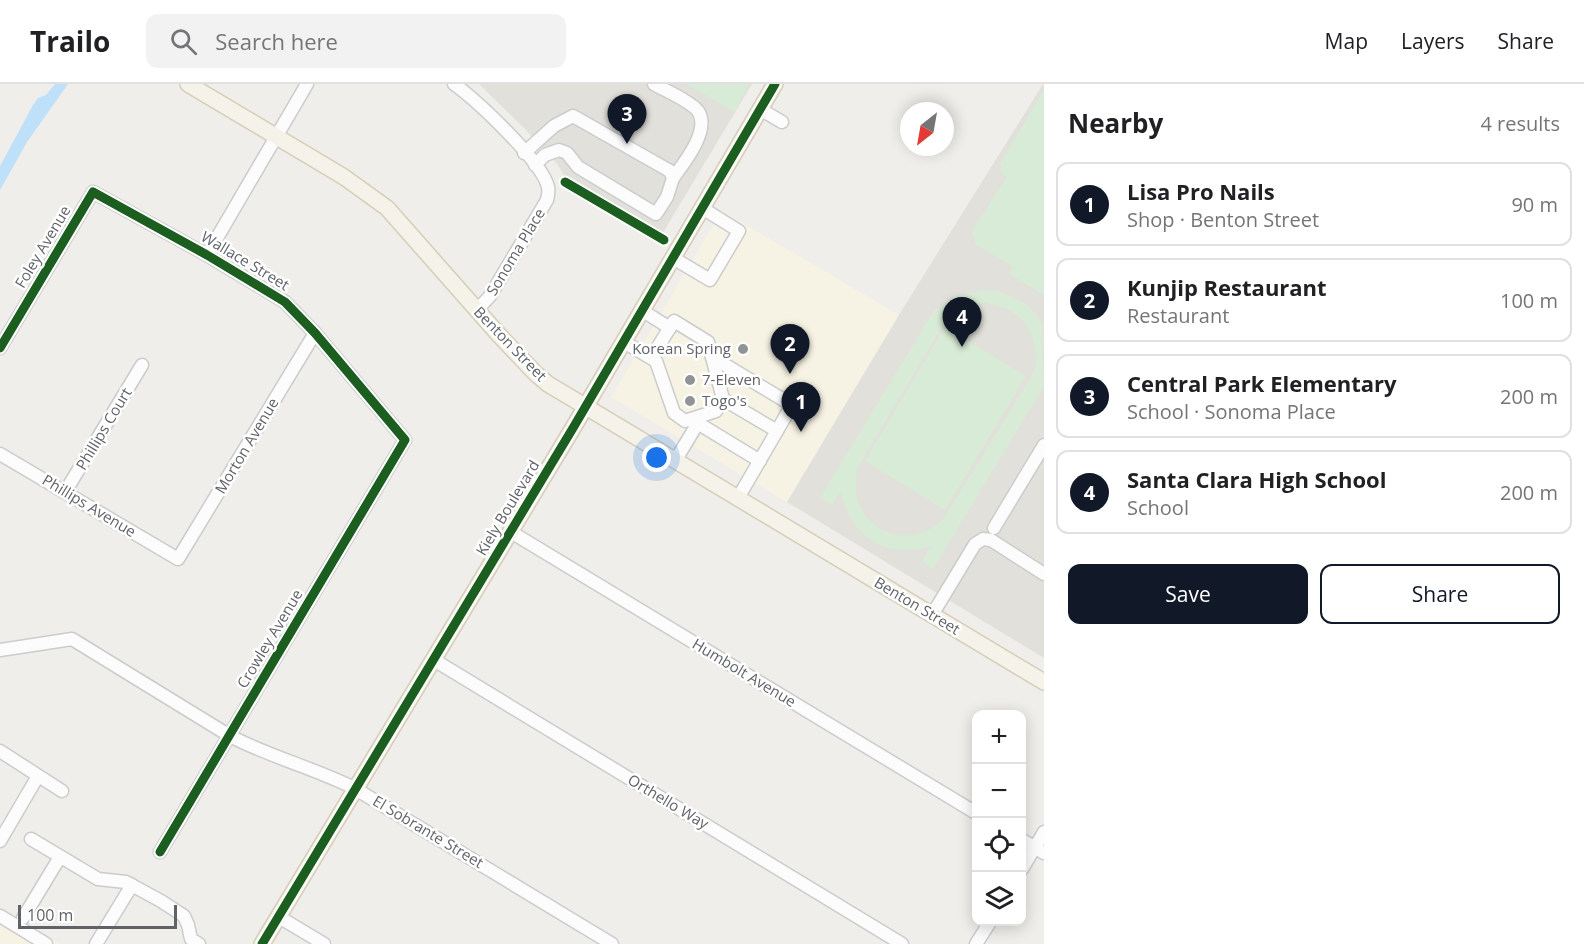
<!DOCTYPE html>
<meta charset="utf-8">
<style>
:root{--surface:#fff;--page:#f2f2f2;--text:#202124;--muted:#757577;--line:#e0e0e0;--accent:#111827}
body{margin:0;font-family:"Open Sans",sans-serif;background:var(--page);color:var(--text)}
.controls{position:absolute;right:18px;bottom:18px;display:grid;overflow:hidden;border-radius:12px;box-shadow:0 3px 15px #0003}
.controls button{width:54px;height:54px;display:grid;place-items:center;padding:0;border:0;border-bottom:2px solid var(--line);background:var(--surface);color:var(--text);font:30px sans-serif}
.compass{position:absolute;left:900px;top:18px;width:54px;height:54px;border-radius:50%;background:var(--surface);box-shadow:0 3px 15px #0003;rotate:211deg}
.scale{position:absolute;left:18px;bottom:15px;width:159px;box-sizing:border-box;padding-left:6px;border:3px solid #5f6368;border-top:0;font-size:16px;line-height:21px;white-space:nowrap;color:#5f6368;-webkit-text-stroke:4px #fff;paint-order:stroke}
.you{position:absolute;left:657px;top:374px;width:21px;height:21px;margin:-15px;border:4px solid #fff;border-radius:50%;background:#1a73e8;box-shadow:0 0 0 9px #1a73e833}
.badge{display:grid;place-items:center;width:39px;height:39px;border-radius:50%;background:var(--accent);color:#fff;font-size:20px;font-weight:700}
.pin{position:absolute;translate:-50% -50px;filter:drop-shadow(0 2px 3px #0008)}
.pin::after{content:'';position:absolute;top:32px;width:21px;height:18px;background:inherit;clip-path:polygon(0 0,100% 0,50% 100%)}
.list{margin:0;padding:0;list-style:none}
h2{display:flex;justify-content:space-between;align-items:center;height:78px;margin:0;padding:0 24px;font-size:26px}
h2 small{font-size:20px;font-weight:400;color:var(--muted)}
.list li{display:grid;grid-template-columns:39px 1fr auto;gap:18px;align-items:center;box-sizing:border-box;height:84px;margin:0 12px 12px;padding:0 12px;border:2px solid var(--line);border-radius:12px}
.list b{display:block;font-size:22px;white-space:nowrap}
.list p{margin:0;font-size:20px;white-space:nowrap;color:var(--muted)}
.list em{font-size:20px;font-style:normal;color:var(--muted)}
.actions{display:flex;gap:12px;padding:18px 24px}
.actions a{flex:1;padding:14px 0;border:2px solid var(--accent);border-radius:12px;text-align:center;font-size:21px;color:var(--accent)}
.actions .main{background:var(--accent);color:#fff}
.icon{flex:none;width:33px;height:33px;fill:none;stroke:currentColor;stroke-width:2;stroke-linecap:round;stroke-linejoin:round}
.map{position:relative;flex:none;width:1044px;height:860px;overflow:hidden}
header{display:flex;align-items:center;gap:36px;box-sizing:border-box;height:84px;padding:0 30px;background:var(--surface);border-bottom:2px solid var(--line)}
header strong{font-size:28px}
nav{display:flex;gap:33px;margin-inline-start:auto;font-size:21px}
.search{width:420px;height:54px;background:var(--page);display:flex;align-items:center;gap:15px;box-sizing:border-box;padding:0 21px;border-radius:12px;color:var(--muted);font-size:22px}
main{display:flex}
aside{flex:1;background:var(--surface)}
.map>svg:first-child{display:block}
.commercial{fill:#f7f3e4}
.education{fill:#e2e0da}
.green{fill:#d8ebd6;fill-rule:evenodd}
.water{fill:#bfe0f9}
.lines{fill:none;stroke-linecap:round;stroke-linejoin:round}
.minor-casing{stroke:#cbcccc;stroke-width:15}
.major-casing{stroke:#d7ceb8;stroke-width:18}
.minor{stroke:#fdfcfc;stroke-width:12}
.major{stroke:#f4f2e9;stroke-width:15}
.cycleway-casing{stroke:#fff;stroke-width:13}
.cycleway{stroke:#1b5e20;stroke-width:9}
.poi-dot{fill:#919496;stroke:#fff;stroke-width:2}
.labels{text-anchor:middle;stroke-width:5;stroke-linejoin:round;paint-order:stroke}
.street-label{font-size:15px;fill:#5f6368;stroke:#fff}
.poi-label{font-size:15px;fill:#5f6368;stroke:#fff;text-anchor:start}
</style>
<header>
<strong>Trailo</strong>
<div class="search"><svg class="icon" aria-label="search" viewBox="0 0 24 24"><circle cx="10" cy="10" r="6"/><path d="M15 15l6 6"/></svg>Search here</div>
<nav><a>Map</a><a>Layers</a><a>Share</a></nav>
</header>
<main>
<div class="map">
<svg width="1044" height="860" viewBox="0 0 1044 860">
<rect width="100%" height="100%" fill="#efeeea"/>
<!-- commercial -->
<g class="commercial">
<polygon points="722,127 899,231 787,418 611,313"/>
<polygon points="0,824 28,841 59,860 0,860"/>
</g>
<!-- education -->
<g class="education">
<polygon points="479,0 752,0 661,152 567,97 558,81 523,43"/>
<polygon points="1043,0 1044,0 1044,574 787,418 899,231"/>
</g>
<!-- green -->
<g class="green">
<polygon points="686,0 749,0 735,28"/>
<polygon points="1044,6 1044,211 1009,190 1013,182 976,161 972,147 1007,93 1002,90 1000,80"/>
<path d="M 983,206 L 998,207 L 1023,218 L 1035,229 L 1042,240 L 1044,302 L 933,485 L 922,478 L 931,462 C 886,476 850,453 841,407 L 832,421 L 820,414 L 933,228 L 955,212 ZM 984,219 C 1023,223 1042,251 1034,288 L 943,436 C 900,473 843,438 858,383 L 946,236 C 958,225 969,221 984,219 Z"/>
<polygon points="945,243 1026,292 945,426 865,377"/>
</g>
<!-- water -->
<polygon class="water" points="55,0 68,0 27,58 0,106 0,82 33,21 38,14 46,11"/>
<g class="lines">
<defs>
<g id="minor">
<path d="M 454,0 C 476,16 542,77 548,103 C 549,107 548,112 547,116 L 490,212 L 477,226"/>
<path d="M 654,0 C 666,7 690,17 698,27 C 711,46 684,79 673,94"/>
<polyline points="760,25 782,38"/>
<polyline points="524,69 554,42 573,32 670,87 673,94 667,113 656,130 578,83 567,69 559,66 545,71 535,81"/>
<polyline points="207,171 307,0"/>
<polyline points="673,174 710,196 739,147 702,124"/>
<polyline points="643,227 670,244"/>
<polyline points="624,258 656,277 674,329 685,337 716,327 723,315 708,258 674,237 651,274"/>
<polyline points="0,264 93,108 207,171 285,218 315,249 405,356 160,768"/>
<polyline points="712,273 792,321 738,414"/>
<polyline points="723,315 777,347"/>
<polyline points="691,335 760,377"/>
<polyline points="0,370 178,475 315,249"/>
<polyline points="675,377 698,339"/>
<polyline points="65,408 142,281"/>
<polyline points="994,444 1044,361"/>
<polyline points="511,448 976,729"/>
<polyline points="932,531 975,460 983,455 991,456 1044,490"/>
<path d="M 0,566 L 72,555 L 230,652 C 270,673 314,684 354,704 L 612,860"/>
<polyline points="434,576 902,860"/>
<polyline points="0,667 62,707"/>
<polyline points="31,755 98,795 126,798 161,817 184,832 188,841 191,855 199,860"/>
<polyline points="1022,756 1044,769"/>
<polyline points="0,757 38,692"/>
<polyline points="1022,785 1044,748"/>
<polyline points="0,832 46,860"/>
<polyline points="279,833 324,860"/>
<polyline points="23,834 60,773"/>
<polyline points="96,860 132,801"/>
<polyline points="976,860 990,838"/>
</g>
<g id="major">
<polyline points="188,0 344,93 387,124 499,251 536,290 548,300 1044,598"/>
<polyline points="262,860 573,344 775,0"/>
</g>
</defs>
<!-- minor casing -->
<use href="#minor" class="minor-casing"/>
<!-- major casing -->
<use href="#major" class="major-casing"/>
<!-- minor -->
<use href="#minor" class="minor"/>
<!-- major -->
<use href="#major" class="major"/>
<defs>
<g id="cycleway">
<polyline points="565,98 664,156"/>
<polyline points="0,264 93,108 207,171 285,218 315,249 405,356 160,768"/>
<polyline points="262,860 573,344 775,0"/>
</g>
</defs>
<!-- cycleway casing -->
<use href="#cycleway" class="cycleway-casing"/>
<!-- cycleway -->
<use href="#cycleway" class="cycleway"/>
</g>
<!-- markers -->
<g class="poi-dot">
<circle cx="743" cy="265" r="6"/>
<circle cx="690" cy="296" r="6"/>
<circle cx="690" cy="317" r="6"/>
</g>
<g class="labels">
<!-- street labels -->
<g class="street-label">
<text transform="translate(43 163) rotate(-59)" y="5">Foley Avenue</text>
<text transform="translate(516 168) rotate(-59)" y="5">Sonoma Place</text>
<text transform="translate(245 177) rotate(31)" y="5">Wallace Street</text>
<text transform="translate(510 260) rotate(46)" y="5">Benton Street</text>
<text transform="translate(104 345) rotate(-59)" y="5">Phillips Court</text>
<text transform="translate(247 362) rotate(-59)" y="5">Morton Avenue</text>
<text transform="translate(89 422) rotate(31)" y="5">Phillips Avenue</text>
<text transform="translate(508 424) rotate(-59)" y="5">Kiely Boulevard</text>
<text transform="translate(917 522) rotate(31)" y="5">Benton Street</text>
<text transform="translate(270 555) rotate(-59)" y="5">Crowley Avenue</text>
<text transform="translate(744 589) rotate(31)" y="5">Humbolt Avenue</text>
<text transform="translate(668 718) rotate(31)" y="5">Orthello Way</text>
<text transform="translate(428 748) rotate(31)" y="5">El Sobrante Street</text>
</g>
<!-- poi labels -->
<g class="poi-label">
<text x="731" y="270" text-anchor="end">Korean Spring</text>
<text x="702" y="301">7-Eleven</text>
<text x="702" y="322">Togo's</text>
</g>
</g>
</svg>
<div class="controls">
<button>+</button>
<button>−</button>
<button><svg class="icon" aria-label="locate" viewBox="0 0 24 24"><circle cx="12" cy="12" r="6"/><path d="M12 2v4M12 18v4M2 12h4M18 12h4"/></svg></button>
<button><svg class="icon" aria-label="layers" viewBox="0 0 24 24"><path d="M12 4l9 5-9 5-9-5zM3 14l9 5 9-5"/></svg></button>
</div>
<svg class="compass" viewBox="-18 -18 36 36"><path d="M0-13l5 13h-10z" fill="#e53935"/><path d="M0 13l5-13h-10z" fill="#757577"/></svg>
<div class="scale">100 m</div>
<div class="you"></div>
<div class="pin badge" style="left:801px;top:348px">1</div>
<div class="pin badge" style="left:790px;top:290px">2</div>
<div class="pin badge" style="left:627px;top:60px">3</div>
<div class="pin badge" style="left:962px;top:263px">4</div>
</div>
<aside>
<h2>Nearby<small>4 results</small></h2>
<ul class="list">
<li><span class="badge">1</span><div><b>Lisa Pro Nails</b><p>Shop · Benton Street</p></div><em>90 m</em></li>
<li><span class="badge">2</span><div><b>Kunjip Restaurant</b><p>Restaurant</p></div><em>100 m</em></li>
<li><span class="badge">3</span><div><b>Central Park Elementary</b><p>School · Sonoma Place</p></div><em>200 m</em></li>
<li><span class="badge">4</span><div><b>Santa Clara High School</b><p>School</p></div><em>200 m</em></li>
</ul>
<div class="actions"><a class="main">Save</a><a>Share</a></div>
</aside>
</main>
